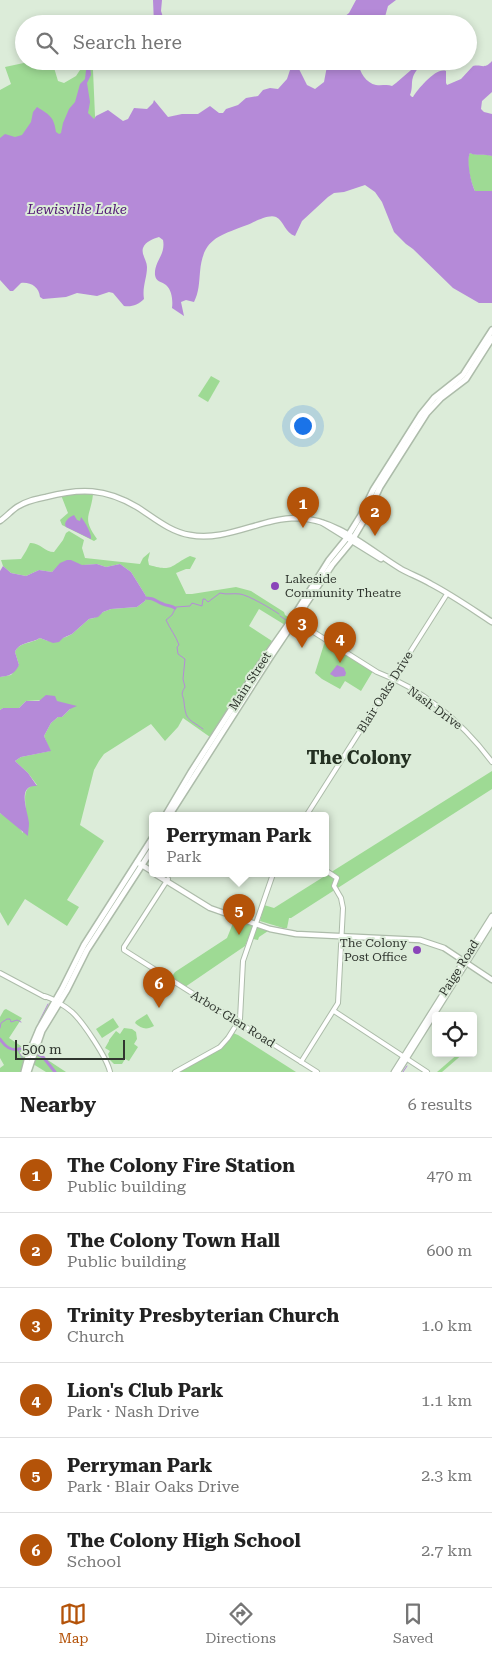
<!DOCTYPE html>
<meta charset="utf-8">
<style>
:root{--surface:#fff;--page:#f6f6f6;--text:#222;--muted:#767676;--line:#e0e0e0;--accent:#b45309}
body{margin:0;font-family:"Roboto Serif",serif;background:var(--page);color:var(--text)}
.controls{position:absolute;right:15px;bottom:15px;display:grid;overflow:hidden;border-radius:5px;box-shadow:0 2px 8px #0003}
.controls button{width:45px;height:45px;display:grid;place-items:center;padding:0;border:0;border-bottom:1px solid var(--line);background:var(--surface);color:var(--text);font:25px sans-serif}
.scale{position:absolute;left:15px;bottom:12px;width:110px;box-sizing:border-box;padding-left:5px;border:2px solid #30362f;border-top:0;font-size:14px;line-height:18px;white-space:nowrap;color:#30362f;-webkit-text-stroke:4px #dcecd9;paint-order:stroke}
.you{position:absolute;left:302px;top:425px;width:18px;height:18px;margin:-12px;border:4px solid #fff;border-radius:50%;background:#1a73e8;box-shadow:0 0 0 8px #1a73e833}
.badge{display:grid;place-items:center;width:32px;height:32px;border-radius:50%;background:var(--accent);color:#fff;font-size:16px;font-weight:700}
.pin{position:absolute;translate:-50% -41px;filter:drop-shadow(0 1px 2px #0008)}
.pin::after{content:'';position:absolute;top:26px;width:18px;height:15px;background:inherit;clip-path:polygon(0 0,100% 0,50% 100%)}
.popup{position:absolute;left:149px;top:812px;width:180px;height:65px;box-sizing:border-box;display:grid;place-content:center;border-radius:5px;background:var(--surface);filter:drop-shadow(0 1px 4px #0005);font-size:16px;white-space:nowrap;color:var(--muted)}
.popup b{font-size:19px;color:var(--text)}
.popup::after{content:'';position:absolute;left:50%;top:100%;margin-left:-10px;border:10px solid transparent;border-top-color:var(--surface)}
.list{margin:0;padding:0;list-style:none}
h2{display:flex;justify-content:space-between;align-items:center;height:65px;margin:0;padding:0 20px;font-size:21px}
h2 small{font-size:16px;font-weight:400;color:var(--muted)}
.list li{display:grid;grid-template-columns:32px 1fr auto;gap:15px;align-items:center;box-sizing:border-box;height:75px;padding:0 20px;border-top:1px solid var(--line)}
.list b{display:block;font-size:19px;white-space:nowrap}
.list p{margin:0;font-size:16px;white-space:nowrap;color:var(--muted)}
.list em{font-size:16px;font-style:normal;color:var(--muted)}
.icon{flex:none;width:28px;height:28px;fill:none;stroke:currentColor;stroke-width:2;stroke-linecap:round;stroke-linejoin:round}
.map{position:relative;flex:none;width:492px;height:1072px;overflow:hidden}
.search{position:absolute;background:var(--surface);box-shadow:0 2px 8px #0003;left:15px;right:15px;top:15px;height:55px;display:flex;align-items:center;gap:12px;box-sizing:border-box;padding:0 18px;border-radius:28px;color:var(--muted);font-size:19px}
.sheet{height:515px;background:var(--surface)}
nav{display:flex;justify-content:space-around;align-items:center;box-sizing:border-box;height:70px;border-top:1px solid var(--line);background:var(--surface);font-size:14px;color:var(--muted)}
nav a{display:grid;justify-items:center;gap:2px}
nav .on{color:var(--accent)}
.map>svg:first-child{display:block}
.green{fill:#9eda94}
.water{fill:#b58ad8}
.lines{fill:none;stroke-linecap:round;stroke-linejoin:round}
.stream{stroke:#b58ad8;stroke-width:1}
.river{stroke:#b58ad8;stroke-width:3}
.tertiary-casing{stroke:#adbcaa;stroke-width:6}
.secondary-casing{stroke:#adbcaa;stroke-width:7}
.primary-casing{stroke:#adbcaa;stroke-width:8}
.tertiary{stroke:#fff;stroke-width:4}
.secondary{stroke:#fff;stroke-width:4.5}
.primary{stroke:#fff;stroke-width:5}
.poi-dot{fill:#8a45b9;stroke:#dcecd9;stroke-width:2}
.labels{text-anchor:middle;stroke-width:4;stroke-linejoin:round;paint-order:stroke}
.poi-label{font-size:12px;fill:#30362f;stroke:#dcecd9;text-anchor:start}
.street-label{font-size:12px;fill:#30362f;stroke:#dcecd9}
.water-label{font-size:14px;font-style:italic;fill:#511774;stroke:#dcecd9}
.district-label{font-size:18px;font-weight:bold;fill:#243022;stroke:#dcecd9}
</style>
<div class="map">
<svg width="492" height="1072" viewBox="0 0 492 1072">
<rect width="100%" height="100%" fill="#dcecd9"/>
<!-- green -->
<g class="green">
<polygon points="33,61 52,61 58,81 64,83 76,76 86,61 88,61 93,70 96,139 0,181 0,90 11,84 5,67"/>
<path d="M 470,153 C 476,156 485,153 492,156 L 492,191 L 475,191 C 471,183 465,160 470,153 Z"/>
<polygon points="211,376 220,381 208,402 198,396"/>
<path d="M 79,493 L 93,494 C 91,516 81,517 97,539 L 94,541 L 62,525 L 60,520 L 68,513 L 61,495 Z"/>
<path d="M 69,531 L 84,540 L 82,548 L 85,558 L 140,564 L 143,558 L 150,552 L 148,560 L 149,565 C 174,572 169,566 190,556 L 196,558 L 190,569 L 186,569 L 176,573 L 186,594 L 192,594 L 236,587 L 251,591 L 284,612 L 285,615 L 288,617 L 285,625 L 259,609 L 249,626 L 272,641 L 210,737 L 183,718 L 178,727 L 165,741 L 151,724 L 104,754 L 99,761 L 94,770 L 80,825 L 104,841 L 67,900 L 79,907 L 67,926 L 25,899 L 8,926 L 0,912 L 0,813 L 16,824 L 23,833 C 24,827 26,822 26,816 C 27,805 19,786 37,785 L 28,773 L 15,761 L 21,757 L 50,751 L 44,736 L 51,723 L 58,717 L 62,717 L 70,709 C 58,698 42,700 26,701 L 19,708 L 3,708 L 0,710 L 0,677 L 11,675 L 19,665 L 15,652 C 19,642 31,644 40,638 L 48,641 L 66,637 L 72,634 L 89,619 L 94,618 L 103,612 L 111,609 L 137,607 L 145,601 L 146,596 L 131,572 L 120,564 L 106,567 L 97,564 L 57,567 L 52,572 L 39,570 L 26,576 L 11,573 L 3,566 L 1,560 L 21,559 L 26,551 L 30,543 C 39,542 45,552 54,552 L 63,540 L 66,533 Z"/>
<polygon points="325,641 373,671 361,691 345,681 340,689 322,679 315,673"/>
<polygon points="492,771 492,789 291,918 289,918 287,928 283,928 260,921 264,905 274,908"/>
<polygon points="235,918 254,924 245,946 185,987 171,978 175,972 227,938"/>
<polygon points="257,927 268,931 259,937 258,940 253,939"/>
<polygon points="6,1009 22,1018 9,1038 21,1046 29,1046 21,1072 0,1072 0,1068 4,1065 0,1058 0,1017 4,1010"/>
<path d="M 147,1014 L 154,1026 C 147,1030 141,1029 135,1023 L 136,1021 Z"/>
<polygon points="113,1018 119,1027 102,1038 96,1029"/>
<polygon points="124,1028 132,1029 136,1032 137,1039 134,1044 138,1047 129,1061 125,1059 122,1064 114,1064 110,1060 108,1054 110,1051 105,1048 109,1041 109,1040 116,1031 120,1034"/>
<polygon points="233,1033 238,1035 296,1072 178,1072 220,1049"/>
<polygon points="37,1053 66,1072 46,1072 33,1064"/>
<polygon points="459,1053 464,1053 442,1072 437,1072"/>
</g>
<!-- water -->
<g class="water">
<polygon points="153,0 162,0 161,11 164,20 164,24 154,24"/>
<polygon points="356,0 396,0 388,6 383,24 338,24 339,21 349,13"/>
<path d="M 293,61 L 295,61 L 307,85 L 315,89 L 324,82 L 327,66 L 330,61 L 359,61 C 358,71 366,83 376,85 C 382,86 387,84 392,86 L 396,83 L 418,64 C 418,71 415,71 413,77 C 411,83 413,88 410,95 L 412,97 L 413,97 C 418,89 436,67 446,71 L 446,83 L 447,85 L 461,79 L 473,66 C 482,64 484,70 492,61 L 492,92 L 482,101 L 481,109 L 484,112 L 492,114 L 492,156 C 485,154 475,156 470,153 C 466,160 471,183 475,191 L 492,191 L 492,303 L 479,303 L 453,288 L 413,249 L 406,244 L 394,232 L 382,202 L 375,192 L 365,185 L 344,192 L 334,193 L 328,197 L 302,221 L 295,236 C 285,233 284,221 276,217 C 268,214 255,222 247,225 C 219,236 203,238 200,272 C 199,283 199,292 194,302 L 186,300 L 181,302 L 184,316 L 172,308 C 173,301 172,290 166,285 C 161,281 156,282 155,275 C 154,261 166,255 163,240 L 159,237 C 153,239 146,241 143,248 C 141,254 147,261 147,267 C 147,278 142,287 144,299 C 138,305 132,307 124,306 L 113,293 L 109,292 L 97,296 L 77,293 L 66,297 L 43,299 L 40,297 C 39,287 31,282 21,283 L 13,291 L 10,291 L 0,280 L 0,138 L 5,134 L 15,137 L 22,135 L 31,122 L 33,112 L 37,107 C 50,115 54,117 56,132 L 59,134 L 61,133 L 63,123 L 69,109 L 75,102 L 80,84 L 85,79 L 87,62 L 90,66 L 91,75 L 87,83 L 90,102 L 88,113 L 94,119 L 96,116 L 108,110 L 123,121 L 128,119 L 134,108 L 147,109 L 153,103 L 154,100 L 168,117 L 182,114 L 198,114 L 210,106 L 219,113 L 223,113 L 226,109 L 238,105 L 246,98 L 258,96 L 263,90 L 270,88 L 278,89 L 287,79 Z"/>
<path d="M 74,515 L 77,520 L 80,521 L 81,517 C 85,522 92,534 91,539 L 66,527 C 63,522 69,517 74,515 Z"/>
<path d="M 67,560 L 71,560 L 82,565 L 97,564 L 106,567 L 120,564 L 131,572 L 146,596 L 145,601 L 137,607 L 111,609 L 103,612 L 98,617 L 89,619 L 72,634 L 63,638 L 59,642 L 53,643 L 40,638 C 32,643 19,642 15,652 L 19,665 C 15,674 9,676 0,677 L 0,571 L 3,566 L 11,573 L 26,576 L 39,570 L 52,572 L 60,563 Z"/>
<polygon points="337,665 344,668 346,673 345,676 335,677 330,674"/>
<path d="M 46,695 L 55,696 L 57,701 L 77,706 L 70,709 L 62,717 L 58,717 L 51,723 L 44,736 L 51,751 L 21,757 L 15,761 L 28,773 L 37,786 C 16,784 28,812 29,823 C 29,827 28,832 28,836 L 0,813 L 0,710 L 3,708 L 19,708 L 26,701 L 39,701 Z"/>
</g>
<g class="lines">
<!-- stream -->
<g class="stream">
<polyline points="280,616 286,620"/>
<path d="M 203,729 C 188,718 186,721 184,702 C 183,694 180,695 185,687 L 183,679 L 185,659 L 178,654 L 177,647 L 179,645 C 176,636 170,629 166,620 L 172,615 L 176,607 L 190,606 L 192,603 L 202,606 L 203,599 L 205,599 L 208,602 L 220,593 C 227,595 233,593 240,594 C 248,595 272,609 279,614"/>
<polyline points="39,1022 48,1004"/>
<polyline points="0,1028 1,1023 7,1019 10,1019 11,1022 17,1020 21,1022"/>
<polyline points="18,1050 23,1059"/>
<polyline points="403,1072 407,1066"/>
</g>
<!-- river -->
<g class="river">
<path d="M 143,598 C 156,598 153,600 163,604 C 167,606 171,605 175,608"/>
<path d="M 0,1039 C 6,1048 13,1053 24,1047 L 27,1049"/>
<polyline points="37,1054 43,1057 55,1072"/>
</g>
<defs>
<g id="tertiary">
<path d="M 293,619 L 377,672 C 424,690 462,722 492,762"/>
<polyline points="306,816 447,594"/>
<polyline points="168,879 124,947 124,950 317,1072"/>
<polyline points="0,973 45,997"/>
<path d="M 44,996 C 52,998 65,1006 72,1012 C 83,1022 107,1058 110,1072"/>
<polyline points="334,1011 427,1072"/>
<polyline points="301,1062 338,1003 343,908 341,898 334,886 337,878 325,870"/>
<polyline points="175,1072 220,1047 228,1038 240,1019 243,961 273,874"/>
</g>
<g id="secondary">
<path d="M 0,521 C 6,517 11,511 17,507 C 26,501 36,499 46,497 C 80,488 105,488 137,507 C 153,517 170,532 190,535 C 226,542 261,518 297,518 C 337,519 368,549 401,569 C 410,574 421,578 431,584 C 452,595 472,609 492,622"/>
<polyline points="323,523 381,559"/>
<polyline points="137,862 153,872"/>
<polyline points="155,874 210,908 270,929 296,934 420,940 444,948 492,980"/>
<polyline points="394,1072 492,916"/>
<polyline points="398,1072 492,922"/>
</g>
<g id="primary">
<polyline points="165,816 191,772 261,663 292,619 329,560 346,539 361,515 373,490 421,414 434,398 463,375 492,330"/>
<polyline points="169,816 271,656 332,565 351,542 367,515 380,487 427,413 441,398 466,379 492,338"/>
<polyline points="24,1072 29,1053 39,1029 62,989 84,945 153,837"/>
<polyline points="28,1072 42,1031 67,990 87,950 153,848"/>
</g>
</defs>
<!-- tertiary casing -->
<use href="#tertiary" class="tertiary-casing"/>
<!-- secondary casing -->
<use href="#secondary" class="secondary-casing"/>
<!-- primary casing -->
<use href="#primary" class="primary-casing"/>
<!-- tertiary -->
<use href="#tertiary" class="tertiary"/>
<!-- secondary -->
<use href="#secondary" class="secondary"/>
<!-- primary -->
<use href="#primary" class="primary"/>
</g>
<!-- markers -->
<g class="poi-dot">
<circle cx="275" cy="586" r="5"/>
<circle cx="417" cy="950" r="5"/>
</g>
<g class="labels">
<!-- poi labels -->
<g class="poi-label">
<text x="285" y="583">Lakeside<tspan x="285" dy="14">Community Theatre</tspan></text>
<text x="407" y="947" text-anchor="end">The Colony<tspan x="407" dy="14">Post Office</tspan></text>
</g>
<!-- street labels -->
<g class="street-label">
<text transform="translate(250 681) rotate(-57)" y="4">Main Street</text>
<text transform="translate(385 692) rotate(-58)" y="4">Blair Oaks Drive</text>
<text transform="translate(435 708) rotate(36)" y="4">Nash Drive</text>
<text transform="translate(459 968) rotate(-58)" y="4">Paige Road</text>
<text transform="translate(233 1019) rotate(32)" y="4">Arbor Glen Road</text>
</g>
<!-- water labels -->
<g class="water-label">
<text x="77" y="214">Lewisville Lake</text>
</g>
<!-- district labels -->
<g class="district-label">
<text x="359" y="764">The Colony</text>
</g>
</g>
</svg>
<div class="controls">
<button><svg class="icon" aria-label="locate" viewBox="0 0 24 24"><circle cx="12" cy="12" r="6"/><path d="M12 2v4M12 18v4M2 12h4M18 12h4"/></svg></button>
</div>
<div class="scale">500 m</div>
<div class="you"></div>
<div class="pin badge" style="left:303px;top:528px">1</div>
<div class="pin badge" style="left:375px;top:536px">2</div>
<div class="pin badge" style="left:302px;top:648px">3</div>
<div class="pin badge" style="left:340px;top:663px">4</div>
<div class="pin badge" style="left:239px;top:935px">5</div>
<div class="popup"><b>Perryman Park</b>Park</div>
<div class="pin badge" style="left:159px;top:1008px">6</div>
<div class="search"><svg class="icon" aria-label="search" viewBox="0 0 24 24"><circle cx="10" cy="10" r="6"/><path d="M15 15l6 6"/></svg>Search here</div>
</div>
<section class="sheet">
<h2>Nearby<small>6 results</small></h2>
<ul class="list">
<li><span class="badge">1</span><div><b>The Colony Fire Station</b><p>Public building</p></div><em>470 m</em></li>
<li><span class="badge">2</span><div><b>The Colony Town Hall</b><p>Public building</p></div><em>600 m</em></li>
<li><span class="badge">3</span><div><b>Trinity Presbyterian Church</b><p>Church</p></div><em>1.0 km</em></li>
<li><span class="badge">4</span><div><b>Lion's Club Park</b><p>Park · Nash Drive</p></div><em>1.1 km</em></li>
<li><span class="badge">5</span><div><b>Perryman Park</b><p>Park · Blair Oaks Drive</p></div><em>2.3 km</em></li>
<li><span class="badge">6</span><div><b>The Colony High School</b><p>School</p></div><em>2.7 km</em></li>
</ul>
</section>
<nav>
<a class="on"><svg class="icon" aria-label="map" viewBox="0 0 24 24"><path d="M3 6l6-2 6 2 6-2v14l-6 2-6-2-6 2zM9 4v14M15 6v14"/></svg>Map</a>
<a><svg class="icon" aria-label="directions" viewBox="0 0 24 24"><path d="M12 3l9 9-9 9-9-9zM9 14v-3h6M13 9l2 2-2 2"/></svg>Directions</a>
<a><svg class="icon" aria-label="saved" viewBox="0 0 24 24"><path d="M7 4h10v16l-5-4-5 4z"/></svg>Saved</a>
</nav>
